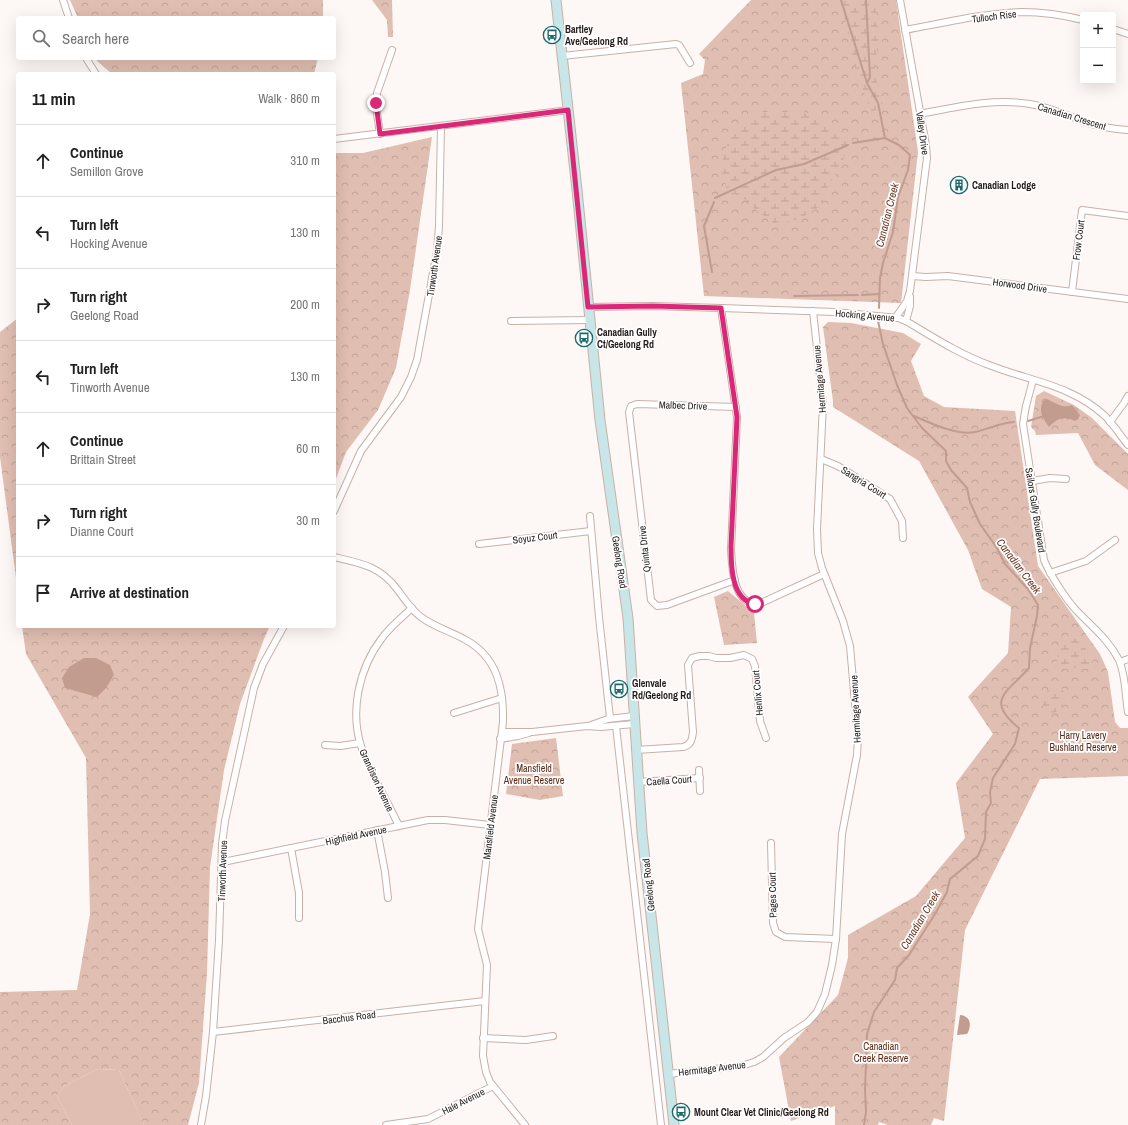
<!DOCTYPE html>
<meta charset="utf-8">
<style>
:root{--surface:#fff;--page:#f2f2f2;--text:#222;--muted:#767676;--line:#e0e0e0}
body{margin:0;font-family:"Archivo Narrow",sans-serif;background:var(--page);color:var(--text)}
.controls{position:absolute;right:12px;top:12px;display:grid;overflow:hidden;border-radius:4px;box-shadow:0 4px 16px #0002}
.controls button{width:36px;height:36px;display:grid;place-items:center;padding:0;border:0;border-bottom:1px solid var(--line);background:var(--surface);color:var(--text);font:20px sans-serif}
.stop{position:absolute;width:12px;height:12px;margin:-9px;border:3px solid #db2777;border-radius:50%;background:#fff}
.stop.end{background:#db2777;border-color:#fff;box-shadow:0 1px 4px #0008}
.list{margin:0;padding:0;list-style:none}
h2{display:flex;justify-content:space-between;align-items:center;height:52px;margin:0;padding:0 16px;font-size:17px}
h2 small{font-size:13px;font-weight:400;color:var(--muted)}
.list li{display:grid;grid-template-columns:26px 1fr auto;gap:12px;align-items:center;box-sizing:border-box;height:72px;padding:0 16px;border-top:1px solid var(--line)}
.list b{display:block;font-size:15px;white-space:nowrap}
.list p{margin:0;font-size:13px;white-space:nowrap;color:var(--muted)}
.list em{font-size:13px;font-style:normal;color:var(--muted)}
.icon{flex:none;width:22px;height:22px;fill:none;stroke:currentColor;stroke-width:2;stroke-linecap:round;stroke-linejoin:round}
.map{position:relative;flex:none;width:1128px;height:1125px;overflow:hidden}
.search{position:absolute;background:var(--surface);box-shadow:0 4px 16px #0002;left:16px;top:16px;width:320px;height:44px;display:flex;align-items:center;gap:10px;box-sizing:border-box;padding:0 14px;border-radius:4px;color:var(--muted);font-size:15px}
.panel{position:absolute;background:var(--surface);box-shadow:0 4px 16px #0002;left:16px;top:72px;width:320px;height:556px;border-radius:4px}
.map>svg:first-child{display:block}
.grass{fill:#e0beb1}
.forest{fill:url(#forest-crowns)}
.wetland{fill:url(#wetland-marsh)}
.water{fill:#c29c8e}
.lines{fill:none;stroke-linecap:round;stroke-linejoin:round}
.stream{stroke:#c29c8e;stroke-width:2}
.minor-casing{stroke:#c8b0a8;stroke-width:8}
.secondary-casing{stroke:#c8b0a8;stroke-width:11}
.minor{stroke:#fff;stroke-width:6}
.secondary{stroke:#c8e6e8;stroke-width:9}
.route{stroke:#db2777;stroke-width:5}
.labels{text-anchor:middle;stroke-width:3.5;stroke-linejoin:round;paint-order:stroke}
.street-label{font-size:10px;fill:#221a17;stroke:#fff}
.poi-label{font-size:10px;font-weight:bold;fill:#221a17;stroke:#fff;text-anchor:start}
.park-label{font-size:10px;fill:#5a2814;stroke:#fff}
.water-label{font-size:11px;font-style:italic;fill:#6c3825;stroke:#fff}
</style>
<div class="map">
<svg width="1128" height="1125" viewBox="0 0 1128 1125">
<defs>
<pattern id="forest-crowns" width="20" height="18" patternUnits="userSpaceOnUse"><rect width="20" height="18" fill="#e0beb1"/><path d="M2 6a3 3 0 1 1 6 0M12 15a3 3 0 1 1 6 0" fill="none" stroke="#c0a398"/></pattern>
<pattern id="wetland-marsh" width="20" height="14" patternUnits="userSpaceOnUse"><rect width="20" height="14" fill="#e0beb1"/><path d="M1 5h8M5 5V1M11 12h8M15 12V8" fill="none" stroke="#c0a398"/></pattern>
</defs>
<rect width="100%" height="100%" fill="#fdf8f6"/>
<!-- grass -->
<polygon class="grass" points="98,1069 119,1070 144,1125 72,1125 57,1096 64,1086"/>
<!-- forest -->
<g class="forest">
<polygon points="70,0 323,0 323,18 78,18"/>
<polygon points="372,0 392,0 393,37 388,37 387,20"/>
<polygon points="751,0 896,0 918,152 901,303 704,296 681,83 703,74 705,60 699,54"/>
<polygon points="96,58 318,58 314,74 112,74 97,61"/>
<polygon points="432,137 410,290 396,368 378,410 346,452 334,484 334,153 363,153"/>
<polygon points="18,318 18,593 0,457 0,332"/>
<polygon points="828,322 851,323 903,333 921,344 911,361 924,396 944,407 1015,411 1038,566 1100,654 1108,672 1115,722 1120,728 1128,728 1128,776 1040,779 965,930 944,1121 934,1118 931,1125 888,1125 879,1122 878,1125 835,1125 835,1106 791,1121 779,1057 838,995 848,958 848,935 916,896 965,838 956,783 993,734 968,697 1008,653 1011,607 982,589 968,550 919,461 833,407 833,401 823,327"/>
<polygon points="1044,391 1074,405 1092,418 1128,454 1128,490 1095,465 1078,433 1036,435 1035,431 1031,427 1036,396"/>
<polygon points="728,591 754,613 757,643 724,645 714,597"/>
<polygon points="22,626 270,626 264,639 240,704 224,770 210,867 207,973 199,1083 188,1125 144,1125 119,1070 98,1069 64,1086 57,1096 72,1125 0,1125 0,992 77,990 90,914 86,758 26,654"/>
<polygon points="556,738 563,796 540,800 506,794 512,744"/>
</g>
<!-- wetland -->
<g class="wetland">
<polygon points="841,0 875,0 876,18 879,34 874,71 883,106 871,112 855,67"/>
<polygon points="804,111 816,118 849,143 850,146 837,172 827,188 821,206 797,220 774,223 758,212 746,200 727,190 721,171 724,153 732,131 743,120 762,112 788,112"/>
<polygon points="1065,638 1076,639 1085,648 1093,661 1086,669 1065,666 1057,662 1059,645"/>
<path d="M 1050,685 L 1063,689 C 1065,697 1063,703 1060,710 L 1053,713 L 1043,710 L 1043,700 Z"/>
</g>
<!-- water -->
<g class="water">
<path d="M 1047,399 C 1056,403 1062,409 1072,405 L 1080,415 L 1078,419 L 1075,421 C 1064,416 1057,418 1049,427 C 1043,418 1038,412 1043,401 Z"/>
<polygon points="84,658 96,658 110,665 114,675 106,688 97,697 65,688 62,678 69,667"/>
<path d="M 960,1015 C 971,1016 972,1026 967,1034 L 957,1035 Z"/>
</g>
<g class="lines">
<!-- stream -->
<g class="stream">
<polyline points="841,0 867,83"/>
<polyline points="866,0 870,77 867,83 878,103 885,138 899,145 910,155 908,170 898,197 893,232 883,263 880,278 879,308"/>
<polyline points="853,143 885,138"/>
<polyline points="715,198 776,170 804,164 848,145"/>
<polyline points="712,272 704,226 714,202"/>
<polyline points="862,295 879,294"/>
<polyline points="794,296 858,295"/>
<path d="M 914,416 C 930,423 958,436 975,432 C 988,429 1000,423 1014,422"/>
<polyline points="1028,421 1044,416"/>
<path d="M 864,1125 L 866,1112 L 865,1090 L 867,1034 L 874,1012 L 895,980 L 897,968 L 909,955 L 935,914 L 947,892 L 950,879 L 978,856 L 985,839 L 986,812 L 991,803 L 990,792 L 993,778 L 1015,744 L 1019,728 C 984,700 1008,692 1029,668 L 1030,648 L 1037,616 L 1038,605 L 1028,589 L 1005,564 L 997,548 L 980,524 L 970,502 L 967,488 L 951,470 L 946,461 L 946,451 L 922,428 L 907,408 L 897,385 L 883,344 L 878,321"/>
</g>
<defs>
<g id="minor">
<polyline points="63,0 69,18"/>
<polyline points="1113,29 1128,34"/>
<path d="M 905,30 C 944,23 983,13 1022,12 C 1042,12 1063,15 1083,20"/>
<polyline points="562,56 676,44 679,45 690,63"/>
<polyline points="86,58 96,74"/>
<path d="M 920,114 C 957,107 993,98 1030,104 C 1048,107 1063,114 1080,120 C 1095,126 1112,129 1128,130"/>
<polyline points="380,134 376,106 377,93 392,50"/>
<polyline points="334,139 569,110"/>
<polyline points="912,276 926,277 948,276 1128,299"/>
<polyline points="1072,292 1082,210 1128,216"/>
<path d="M 589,307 L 653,306 L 721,308 L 835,312 L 898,318 L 906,321 C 933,337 959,354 989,365 C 1029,381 1072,385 1105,416 C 1114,425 1120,435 1128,445"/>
<path d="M 721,308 L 737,417 L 731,549 C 732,568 733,605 759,604 L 824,574"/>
<polyline points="896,317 907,301 910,291 927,158 926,145 900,0"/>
<polyline points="511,321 590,320"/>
<polyline points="906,321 910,306 910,297"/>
<path d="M 1033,380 L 1026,406 L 1023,424 L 1044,560 C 1049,573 1067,601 1077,611 C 1092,627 1109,640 1119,660 C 1126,676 1125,695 1128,712"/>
<polyline points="1110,422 1124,403 1128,396"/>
<polyline points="821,459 838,466 890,499 902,521 903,538"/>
<polyline points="1032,481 1050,478 1066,479"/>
<polyline points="334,511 361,451 401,397 411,377 417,360 437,251 439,226 441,126"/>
<polyline points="590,516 599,617 610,718"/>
<polyline points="479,544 591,531"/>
<path d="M 334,557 C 360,563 380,566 397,589 C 404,598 411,610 421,617 C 434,627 450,631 464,639 C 497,656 504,688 503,722 L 478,929 L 487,965 L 483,1056 L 486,1072 L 490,1082 L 525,1125"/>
<polyline points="1050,573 1086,561 1115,540"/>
<polyline points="735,580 667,605 657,606 651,600 629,412 631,406 637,404 736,407"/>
<polyline points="1120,662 1128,659"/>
<polyline points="454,713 502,698"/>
<polyline points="591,725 608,719 634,716"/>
<polyline points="616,726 661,1125"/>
<polyline points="502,732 532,732 587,726 601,727 634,724"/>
<polyline points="500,739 518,736 529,733"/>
<polyline points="325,745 340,746 360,743"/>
<path d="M 636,750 L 683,747 C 691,745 692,740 693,732 L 688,665 L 692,658 L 700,656 L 709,656 L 716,658 L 730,658 L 744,655 L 752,659 L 755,666 L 760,721 L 766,738"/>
<polyline points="699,770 700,791"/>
<polyline points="638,782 700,778"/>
<path d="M 399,826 C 387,800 371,775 362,749 C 349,712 359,668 382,638 C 390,627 401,618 412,608"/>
<polyline points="377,830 385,872 388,898"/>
<polyline points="771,843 773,923 776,932 785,937 836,939"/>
<polyline points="291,848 299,893 299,918"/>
<polyline points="223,862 428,820 445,820 490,825"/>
<polyline points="213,1032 485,1001"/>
<polyline points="483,1038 526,1040 553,1036"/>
<polyline points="668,1074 741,1066 754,1062 763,1057 784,1038 808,1022 817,1012 825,994 832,965 836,939 842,834 857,755 858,738 850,646 843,621 822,568 818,553 817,529 823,404 813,311"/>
<polyline points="201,1125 206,1096 213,1032 219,940 222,844 225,821 254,688 263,664 284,626"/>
<polyline points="386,1125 428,1119 493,1086"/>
</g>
<polyline id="secondary" points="556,0 577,190 600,420 628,618 642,833 674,1125"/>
</defs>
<!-- minor casing -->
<use href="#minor" class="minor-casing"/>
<!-- secondary casing -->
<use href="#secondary" class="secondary-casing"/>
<!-- minor -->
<use href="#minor" class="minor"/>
<!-- secondary -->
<use href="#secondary" class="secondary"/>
</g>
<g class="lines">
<!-- route -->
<path class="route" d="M 376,103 L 380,134 L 568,110 L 588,307 L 653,306 L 721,308 L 737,417 L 731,546 C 731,565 731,600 755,604"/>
</g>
<!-- icons -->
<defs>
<symbol id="bus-ring" viewBox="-11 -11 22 22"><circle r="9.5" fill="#fff" stroke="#1b686d" stroke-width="1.5"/><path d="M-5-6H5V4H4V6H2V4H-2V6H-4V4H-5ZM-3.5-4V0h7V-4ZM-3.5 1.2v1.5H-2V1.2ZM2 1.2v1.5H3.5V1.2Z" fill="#1b686d"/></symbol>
<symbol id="building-ring" viewBox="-11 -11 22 22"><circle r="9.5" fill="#fff" stroke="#1b686d" stroke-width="1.5"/><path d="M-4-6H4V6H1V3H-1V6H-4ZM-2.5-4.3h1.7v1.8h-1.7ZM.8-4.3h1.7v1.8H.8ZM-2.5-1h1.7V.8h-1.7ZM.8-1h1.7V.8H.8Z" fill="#1b686d"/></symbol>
</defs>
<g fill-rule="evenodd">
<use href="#bus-ring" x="542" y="25" width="20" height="20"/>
<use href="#building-ring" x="949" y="175" width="20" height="20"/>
<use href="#bus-ring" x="574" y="328" width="20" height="20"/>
<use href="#bus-ring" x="609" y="679" width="20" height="20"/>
<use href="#bus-ring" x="671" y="1102" width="20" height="20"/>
</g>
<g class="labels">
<!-- street labels -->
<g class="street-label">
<text transform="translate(994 16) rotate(-7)" y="4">Tulloch Rise</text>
<text transform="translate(1072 116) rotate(17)" y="4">Canadian Crescent</text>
<text transform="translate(923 133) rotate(82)" y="4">Valley Drive</text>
<text transform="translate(1078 240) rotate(-83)" y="4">Frow Court</text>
<text transform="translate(434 266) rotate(-82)" y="4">Tinworth Avenue</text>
<text transform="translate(1020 285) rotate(8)" y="4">Horwood Drive</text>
<text transform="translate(865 315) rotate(5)" y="4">Hocking Avenue</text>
<text transform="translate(819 379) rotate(-95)" y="4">Hermitage Avenue</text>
<text transform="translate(683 405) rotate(2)" y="4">Malbec Drive</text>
<text transform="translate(864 482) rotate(32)" y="4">Sangria Court</text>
<text transform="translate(1036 510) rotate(81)" y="4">Sailors Gully Boulevard</text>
<text transform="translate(535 537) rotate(-7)" y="4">Soyuz Court</text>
<text transform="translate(644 549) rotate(-96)" y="4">Quinta Drive</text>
<text transform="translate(620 562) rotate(81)" y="4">Geelong Road</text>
<text transform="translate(757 693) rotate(-95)" y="4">Henlix Court</text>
<text transform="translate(855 709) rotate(-93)" y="4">Hermitage Avenue</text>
<text transform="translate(377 780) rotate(65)" y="4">Grandison Avenue</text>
<text transform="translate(669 780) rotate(-4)" y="4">Caella Court</text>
<text transform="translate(490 827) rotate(-83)" y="4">Mansfield Avenue</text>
<text transform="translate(356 835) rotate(-12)" y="4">Highfield Avenue</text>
<text transform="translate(222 871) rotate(-88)" y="4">Tinworth Avenue</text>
<text transform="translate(648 885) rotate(-96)" y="4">Geelong Road</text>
<text transform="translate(772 895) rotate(-91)" y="4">Pages Court</text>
<text transform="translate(349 1017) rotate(-7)" y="4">Bacchus Road</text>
<text transform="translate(712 1068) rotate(-7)" y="4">Hermitage Avenue</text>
<text transform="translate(463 1101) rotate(-27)" y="4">Hale Avenue</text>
</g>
<!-- poi labels -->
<g class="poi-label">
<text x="565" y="33">Bartley<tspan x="565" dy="12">Ave/Geelong Rd</tspan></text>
<text x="972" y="189">Canadian Lodge</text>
<text x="597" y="336">Canadian Gully<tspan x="597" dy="12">Ct/Geelong Rd</tspan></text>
<text x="632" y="687">Glenvale<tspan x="632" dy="12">Rd/Geelong Rd</tspan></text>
<text x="694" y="1116">Mount Clear Vet Clinic/Geelong Rd</text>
</g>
<!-- park labels -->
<g class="park-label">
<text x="1083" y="739">Harry Lavery<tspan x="1083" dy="12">Bushland Reserve</tspan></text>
<text x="534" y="772">Mansfield<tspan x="534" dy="12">Avenue Reserve</tspan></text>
<text x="881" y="1050">Canadian<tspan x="881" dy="12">Creek Reserve</tspan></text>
</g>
<!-- water labels -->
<g class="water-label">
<text transform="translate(887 215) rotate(-76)" y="4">Canadian Creek</text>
<text transform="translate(1019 566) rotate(53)" y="4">Canadian Creek</text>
<text transform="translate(920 920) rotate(-59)" y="4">Canadian Creek</text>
</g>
</g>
</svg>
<div class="controls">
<button>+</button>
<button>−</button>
</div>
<div class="stop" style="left:755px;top:604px"></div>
<div class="stop end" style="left:376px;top:103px"></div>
<div class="search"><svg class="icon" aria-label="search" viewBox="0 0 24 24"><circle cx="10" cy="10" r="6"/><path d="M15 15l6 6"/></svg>Search here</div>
<section class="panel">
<h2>11 min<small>Walk · 860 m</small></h2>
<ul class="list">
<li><svg class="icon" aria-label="ahead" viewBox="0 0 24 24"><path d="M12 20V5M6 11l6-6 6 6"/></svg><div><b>Continue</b><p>Semillon Grove</p></div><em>310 m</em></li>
<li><svg class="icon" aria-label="left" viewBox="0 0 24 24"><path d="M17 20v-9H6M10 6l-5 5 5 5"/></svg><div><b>Turn left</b><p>Hocking Avenue</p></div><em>130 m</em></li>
<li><svg class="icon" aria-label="right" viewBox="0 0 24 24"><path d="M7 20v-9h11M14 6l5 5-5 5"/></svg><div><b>Turn right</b><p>Geelong Road</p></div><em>200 m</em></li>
<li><svg class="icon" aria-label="left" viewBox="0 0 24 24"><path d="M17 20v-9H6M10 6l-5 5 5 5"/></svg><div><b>Turn left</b><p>Tinworth Avenue</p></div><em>130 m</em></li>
<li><svg class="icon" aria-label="ahead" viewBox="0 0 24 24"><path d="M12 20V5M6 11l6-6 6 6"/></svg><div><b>Continue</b><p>Brittain Street</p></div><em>60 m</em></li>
<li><svg class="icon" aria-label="right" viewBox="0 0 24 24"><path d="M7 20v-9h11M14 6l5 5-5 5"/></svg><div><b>Turn right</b><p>Dianne Court</p></div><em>30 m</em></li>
<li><svg class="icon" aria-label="arrive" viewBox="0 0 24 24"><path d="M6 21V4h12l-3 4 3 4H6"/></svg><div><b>Arrive at destination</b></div></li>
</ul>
</section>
</div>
